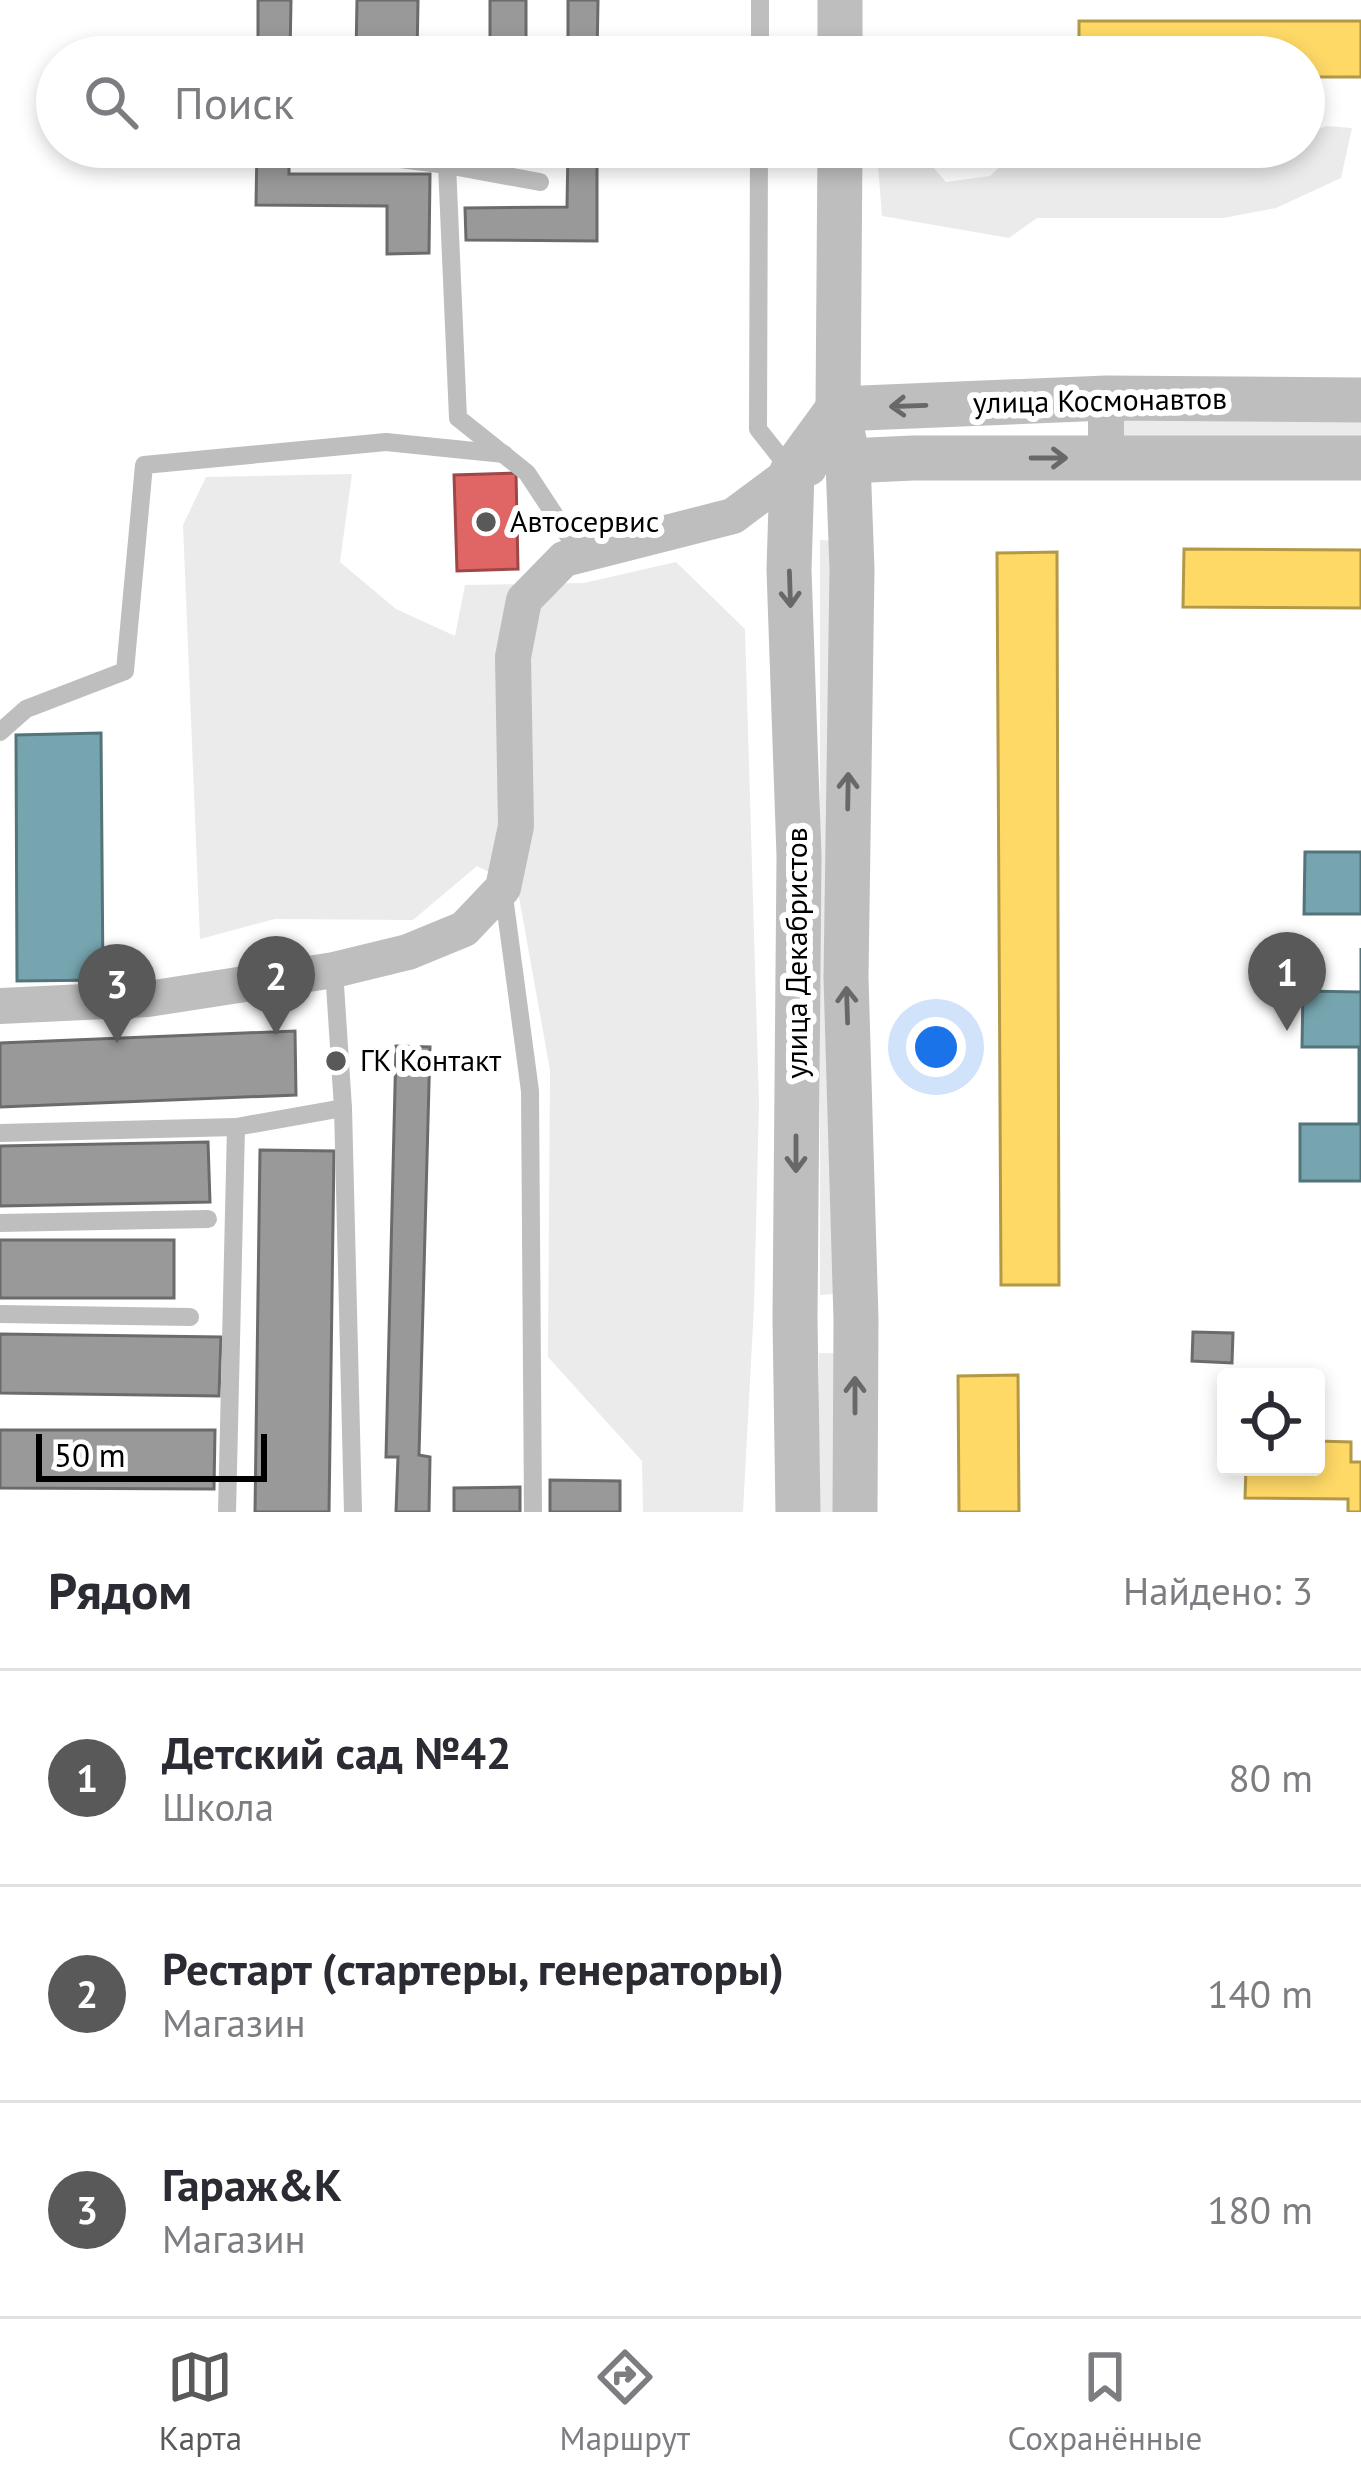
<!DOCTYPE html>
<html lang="ru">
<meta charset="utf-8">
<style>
:root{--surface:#fff;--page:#f7f7f7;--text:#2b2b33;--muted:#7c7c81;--line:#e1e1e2;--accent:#595959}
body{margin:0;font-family:"PT Sans",sans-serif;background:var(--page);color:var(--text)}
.controls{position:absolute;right:36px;bottom:36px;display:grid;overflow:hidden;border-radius:12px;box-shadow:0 6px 18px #0003}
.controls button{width:108px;height:108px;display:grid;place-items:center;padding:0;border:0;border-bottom:3px solid var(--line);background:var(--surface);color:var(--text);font:60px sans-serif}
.scale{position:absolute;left:36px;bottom:30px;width:231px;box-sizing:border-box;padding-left:12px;border:6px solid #000;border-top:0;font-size:33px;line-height:42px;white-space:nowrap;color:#000;-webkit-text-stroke:9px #fff;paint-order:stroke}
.you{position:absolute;left:936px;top:1047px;width:42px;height:42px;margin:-30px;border:9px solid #fff;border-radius:50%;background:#1a73e8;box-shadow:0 0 0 18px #1a73e833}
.badge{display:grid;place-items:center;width:78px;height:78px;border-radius:50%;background:var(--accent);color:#fff;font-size:39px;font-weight:700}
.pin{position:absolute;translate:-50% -99px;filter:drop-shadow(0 3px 6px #0008)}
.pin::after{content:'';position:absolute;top:63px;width:42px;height:36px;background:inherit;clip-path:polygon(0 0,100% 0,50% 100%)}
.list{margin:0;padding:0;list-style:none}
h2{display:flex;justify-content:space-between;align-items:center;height:156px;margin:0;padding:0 48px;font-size:51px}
h2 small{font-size:39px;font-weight:400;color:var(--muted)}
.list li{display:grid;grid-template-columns:78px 1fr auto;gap:36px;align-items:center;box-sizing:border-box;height:216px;padding:0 48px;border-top:3px solid var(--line)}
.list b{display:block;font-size:45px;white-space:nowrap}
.list p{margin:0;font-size:39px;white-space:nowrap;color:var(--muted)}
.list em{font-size:39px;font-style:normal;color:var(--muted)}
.icon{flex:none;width:66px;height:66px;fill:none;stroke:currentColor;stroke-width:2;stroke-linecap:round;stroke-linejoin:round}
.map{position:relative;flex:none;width:1361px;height:1512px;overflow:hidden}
.search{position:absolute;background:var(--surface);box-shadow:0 6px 18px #0003;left:36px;right:36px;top:36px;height:132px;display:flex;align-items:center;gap:30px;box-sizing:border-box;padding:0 42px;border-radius:66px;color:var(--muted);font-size:45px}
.sheet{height:804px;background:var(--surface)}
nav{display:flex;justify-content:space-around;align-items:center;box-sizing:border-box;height:168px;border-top:3px solid var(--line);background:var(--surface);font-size:33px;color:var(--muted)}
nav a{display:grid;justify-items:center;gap:6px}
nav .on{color:var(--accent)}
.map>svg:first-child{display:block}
.green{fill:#ebebeb}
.homes{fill:#ffd966;stroke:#b29847;stroke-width:3}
.shops{fill:#e06666;stroke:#9d4747;stroke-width:3}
.public{fill:#76a5af;stroke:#53747a;stroke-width:3}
.industry{fill:#999;stroke:#6b6b6b;stroke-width:3}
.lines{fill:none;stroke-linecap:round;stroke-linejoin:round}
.service{stroke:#bebebe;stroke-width:18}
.minor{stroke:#bebebe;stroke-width:36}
.tertiary{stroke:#bebebe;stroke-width:45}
.oneway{stroke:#686868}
.poi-dot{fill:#595959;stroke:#fff;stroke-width:4.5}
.labels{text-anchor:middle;stroke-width:12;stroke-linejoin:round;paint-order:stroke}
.street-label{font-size:30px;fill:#000;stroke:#fff}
.poi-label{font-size:30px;fill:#000;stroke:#fff;text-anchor:start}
</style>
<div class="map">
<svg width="1361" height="1512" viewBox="0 0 1361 1512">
<rect width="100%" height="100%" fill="#fff"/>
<!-- green -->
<g class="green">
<polygon points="1327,126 1352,128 1341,178 1276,208 1223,218 1037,218 1009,238 882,216 877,152 926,159 946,182 990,176 1021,147 1304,147 1304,134"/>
<polygon points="1121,411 1361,413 1361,437 1120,438"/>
<polygon points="352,474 340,562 396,609 455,636 465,585 584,583 676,562 745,629 759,1103 754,1306 743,1512 643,1512 642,1461 548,1357 550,1070 517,886 477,866 413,920 275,919 200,939 183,525 206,477"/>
<polygon points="820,540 837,541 836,1294 820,1295"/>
<polygon points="819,1353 836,1353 835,1512 819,1512"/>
</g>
<!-- homes -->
<g class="homes">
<polygon points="1079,21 1361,21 1361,77 1304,77 1304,57 1079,57"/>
<polygon points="1184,549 1361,550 1361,608 1183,607"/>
<polygon points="1057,552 1059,1285 1001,1285 997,553"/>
<polygon points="1018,1375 1019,1512 959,1512 958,1376"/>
<polygon points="1316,1441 1351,1442 1351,1462 1361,1462 1361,1512 1348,1512 1348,1499 1245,1498 1246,1467 1316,1467"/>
</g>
<!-- shops -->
<polygon class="shops" points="516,473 518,569 457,571 454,475"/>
<!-- public -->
<g class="public">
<polygon points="101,733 103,980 17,981 16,735"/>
<polygon points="1305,852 1361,852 1361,914 1304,914"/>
<polygon points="1361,948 1361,1181 1300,1181 1300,1124 1359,1124 1359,1047 1302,1047 1303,991 1361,992"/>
</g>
<!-- industry -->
<g class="industry">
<polygon points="258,0 291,0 290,57 258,57"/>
<polygon points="357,0 418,0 417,57 356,57"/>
<rect x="490" y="0" width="36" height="57"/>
<polygon points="568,0 598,0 597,57 568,57"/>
<polygon points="257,147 289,147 289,174 430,174 429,253 387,254 387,206 256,205"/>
<rect x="489" y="147" width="37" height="10"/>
<polygon points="568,147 597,147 597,241 466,240 465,208 567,207"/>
<polygon points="295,1031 296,1095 0,1107 0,1043"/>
<polygon points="396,1046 430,1047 419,1455 430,1457 429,1512 396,1512 398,1457 386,1457"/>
<polygon points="208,1142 210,1202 0,1206 0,1146"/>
<polygon points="260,1150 334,1151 329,1512 255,1512"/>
<rect x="0" y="1240" width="174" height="58"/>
<polygon points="1193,1332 1233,1333 1232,1363 1192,1361"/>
<polygon points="0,1334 221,1337 219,1396 0,1393"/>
<polygon points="0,1430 215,1430 214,1489 0,1488"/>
<polygon points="550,1480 620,1481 620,1512 550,1512"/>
<polygon points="520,1487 520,1512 454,1512 454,1488"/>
</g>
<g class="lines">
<!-- service -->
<g class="service">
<polyline points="760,57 760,0"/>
<polyline points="759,147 758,429 792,472"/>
<polyline points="322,149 447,165 540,182"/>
<polyline points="447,165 458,418 527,473 581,555"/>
<polyline points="0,732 26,709 125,671 144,465 386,442 504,454"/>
<polyline points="503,889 530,1091 533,1512"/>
<polyline points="334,970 343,1108 353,1512"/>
<polyline points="0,1133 236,1127 343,1108"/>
<polyline points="0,1223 208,1219"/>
<polyline points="0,1314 190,1317"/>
<polyline points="227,1512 236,1127"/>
</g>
<!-- minor -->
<g class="minor">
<polyline points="1106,458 1106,398"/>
<polyline points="0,1006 148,999 334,970 408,952 464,929 503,888 516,826 513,657 524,600 564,559 733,516 792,472 809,468"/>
</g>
<!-- tertiary -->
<g class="tertiary">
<polyline points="840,0 840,57"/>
<polyline points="840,147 838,409 848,461 852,569 846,977 856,1320 855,1512"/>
<polyline points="838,409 1106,398 1361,400"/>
<polyline points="848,461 913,458 1361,458"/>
<polyline points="798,1512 795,1318 799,856 789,570 792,472 838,409"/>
</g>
</g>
<!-- one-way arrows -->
<defs><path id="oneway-shaft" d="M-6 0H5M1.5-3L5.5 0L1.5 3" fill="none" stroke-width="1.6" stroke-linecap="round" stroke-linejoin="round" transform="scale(3)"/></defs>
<g class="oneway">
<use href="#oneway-shaft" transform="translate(908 406) rotate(178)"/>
<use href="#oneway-shaft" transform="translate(1049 458)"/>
<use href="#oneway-shaft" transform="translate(790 589) rotate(88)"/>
<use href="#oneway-shaft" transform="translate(848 791) rotate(-89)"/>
<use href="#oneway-shaft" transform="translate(847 1005) rotate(-92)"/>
<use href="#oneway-shaft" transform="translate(796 1154) rotate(90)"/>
<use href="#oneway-shaft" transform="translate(855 1395) rotate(-90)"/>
</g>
<!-- markers -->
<g class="poi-dot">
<circle cx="486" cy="522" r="12"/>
<circle cx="336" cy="1061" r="12"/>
</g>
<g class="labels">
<!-- street labels -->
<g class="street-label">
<text transform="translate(1100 401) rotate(-1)" y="10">улица Космонавтов</text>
<text transform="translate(797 953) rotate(-90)" y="10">улица Декабристов</text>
</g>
<!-- poi labels -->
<g class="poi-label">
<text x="510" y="532">Автосервис</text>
<text x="360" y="1071">ГК Контакт</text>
</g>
</g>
</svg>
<div class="controls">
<button><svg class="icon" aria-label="locate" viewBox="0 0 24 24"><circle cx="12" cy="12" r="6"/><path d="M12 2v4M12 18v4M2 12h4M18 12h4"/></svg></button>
</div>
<div class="scale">50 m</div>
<div class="you"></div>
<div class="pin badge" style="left:1287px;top:1031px">1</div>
<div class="pin badge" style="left:276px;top:1035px">2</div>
<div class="pin badge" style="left:117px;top:1043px">3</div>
<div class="search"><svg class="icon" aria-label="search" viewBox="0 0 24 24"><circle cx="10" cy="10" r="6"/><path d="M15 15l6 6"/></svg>Поиск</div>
</div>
<section class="sheet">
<h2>Рядом<small>Найдено: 3</small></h2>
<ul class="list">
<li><span class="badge">1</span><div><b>Детский сад №42</b><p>Школа</p></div><em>80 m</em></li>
<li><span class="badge">2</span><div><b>Рестарт (стартеры, генераторы)</b><p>Магазин</p></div><em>140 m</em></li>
<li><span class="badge">3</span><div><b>Гараж&amp;К</b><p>Магазин</p></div><em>180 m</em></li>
</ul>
</section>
<nav>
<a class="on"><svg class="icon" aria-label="map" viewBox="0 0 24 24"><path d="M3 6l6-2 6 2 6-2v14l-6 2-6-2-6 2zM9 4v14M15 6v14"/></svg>Карта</a>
<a><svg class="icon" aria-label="directions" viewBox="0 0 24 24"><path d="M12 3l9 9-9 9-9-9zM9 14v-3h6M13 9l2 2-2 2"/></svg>Маршрут</a>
<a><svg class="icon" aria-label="saved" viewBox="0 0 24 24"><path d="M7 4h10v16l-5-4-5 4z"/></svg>Сохранённые</a>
</nav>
